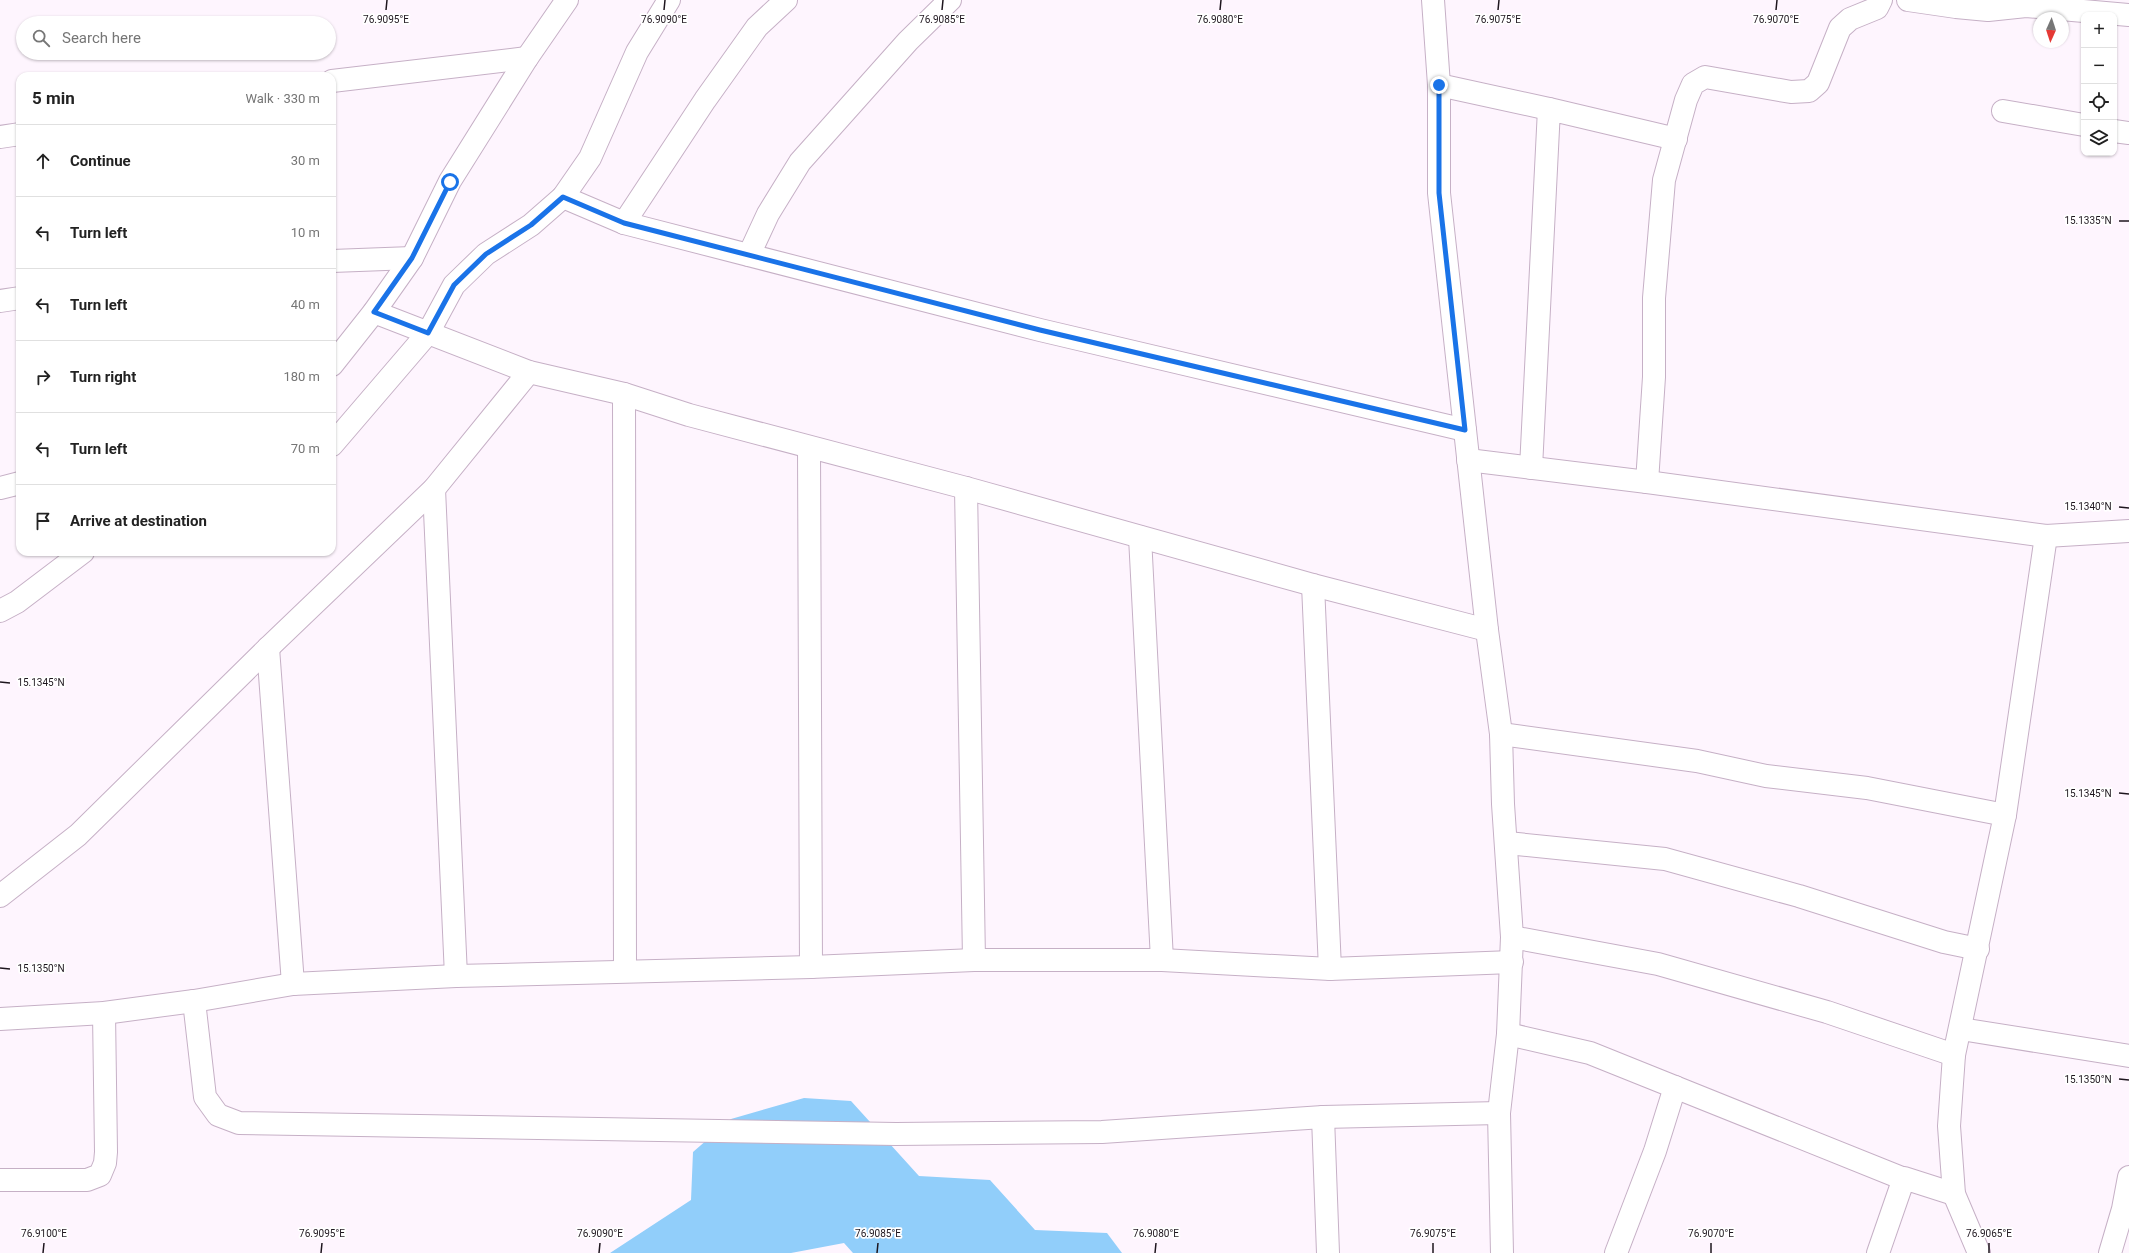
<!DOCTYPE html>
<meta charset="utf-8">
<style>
:root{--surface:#fff;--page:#f2f2f2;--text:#222;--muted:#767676;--line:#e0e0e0}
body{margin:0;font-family:Roboto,sans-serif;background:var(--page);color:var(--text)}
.controls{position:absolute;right:12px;top:12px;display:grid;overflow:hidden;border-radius:8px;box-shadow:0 1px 3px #0004}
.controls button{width:36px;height:36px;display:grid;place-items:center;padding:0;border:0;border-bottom:1px solid var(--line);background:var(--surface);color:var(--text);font:20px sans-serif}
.compass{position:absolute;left:2033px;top:12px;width:36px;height:36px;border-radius:50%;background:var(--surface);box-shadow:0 1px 3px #0004;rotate:183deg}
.stop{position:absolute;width:12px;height:12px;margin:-9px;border:3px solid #1a73e8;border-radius:50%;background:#fff}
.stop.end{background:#1a73e8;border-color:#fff;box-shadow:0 1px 4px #0008}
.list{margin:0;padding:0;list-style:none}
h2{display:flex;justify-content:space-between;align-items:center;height:52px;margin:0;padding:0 16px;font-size:17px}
h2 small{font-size:13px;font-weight:400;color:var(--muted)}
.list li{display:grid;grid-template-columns:26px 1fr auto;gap:12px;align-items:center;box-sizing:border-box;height:72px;padding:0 16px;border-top:1px solid var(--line)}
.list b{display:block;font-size:15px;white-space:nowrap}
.list em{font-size:13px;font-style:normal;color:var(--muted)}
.icon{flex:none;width:22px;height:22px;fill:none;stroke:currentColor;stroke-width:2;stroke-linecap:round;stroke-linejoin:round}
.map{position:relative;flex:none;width:2129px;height:1253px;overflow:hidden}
.search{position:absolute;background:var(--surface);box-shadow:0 1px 3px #0004;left:16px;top:16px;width:320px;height:44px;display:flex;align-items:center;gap:10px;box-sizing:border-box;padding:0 14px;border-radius:22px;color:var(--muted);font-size:15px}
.panel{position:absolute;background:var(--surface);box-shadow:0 1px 3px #0004;left:16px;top:72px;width:320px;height:484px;border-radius:12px}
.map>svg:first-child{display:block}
.water{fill:#91cefa}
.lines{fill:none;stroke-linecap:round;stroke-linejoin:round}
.minor-casing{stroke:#c6b0c6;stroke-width:24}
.minor{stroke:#fff;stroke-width:22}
.route{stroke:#1a73e8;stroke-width:5}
.ticks{fill:none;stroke:#1e161e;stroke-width:1.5}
.ticks-label{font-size:10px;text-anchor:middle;fill:#1e161e;stroke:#fff;stroke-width:3.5;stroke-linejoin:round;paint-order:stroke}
</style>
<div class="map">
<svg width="2129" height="1253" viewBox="0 0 2129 1253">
<rect width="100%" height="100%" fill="#fef5fe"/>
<!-- water -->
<polygon class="water" points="804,1098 851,1101 919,1176 990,1180 1035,1230 1107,1233 1122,1253 853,1253 844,1243 791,1253 610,1253 691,1200 693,1152 731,1119"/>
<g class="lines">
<defs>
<g id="minor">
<polyline points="1433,0 1439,85 1439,193 1487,630 1501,734 1503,804 1512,937 1508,1034 1499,1113 1502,1253"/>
<polyline points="1908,0 1956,7 1988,10 2026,6 2129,15"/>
<polyline points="332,81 527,58"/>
<polyline points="1439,85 1549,109"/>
<polyline points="2003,111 2084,125"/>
<polyline points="2114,131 2129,133"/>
<polyline points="0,137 20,134"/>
<polyline points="563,197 624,223 1040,330 1465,430"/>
<polyline points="624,223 705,100 757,27 786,0"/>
<polyline points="749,255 768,214 800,162 908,41 950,0"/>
<polyline points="332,261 412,258"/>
<polyline points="0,301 20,298"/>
<polyline points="374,312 529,372 624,394 689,415 966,488 1313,585 1487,630"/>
<polyline points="332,365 374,312 412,258 450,181 527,58 567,0"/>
<polyline points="624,394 625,971"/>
<polyline points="332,445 428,333 454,285 486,254 531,225 563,197 590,158 637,52 669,0"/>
<polyline points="809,448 811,967"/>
<polyline points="1468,460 1647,482 2046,536 2129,531"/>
<polyline points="1531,468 1549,109 1676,139"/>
<polyline points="1647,482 1654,377 1654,298 1664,180 1686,100 1693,84 1705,77 1791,92 1809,91 1818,83 1840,28 1850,19 1877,8 1881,0"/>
<polyline points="0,488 20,483"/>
<polyline points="966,488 974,960"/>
<polyline points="434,489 456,976"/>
<polyline points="1140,537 1162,960"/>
<polyline points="1313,585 1330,969"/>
<polyline points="0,611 17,602 83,552"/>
<polyline points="268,648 293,984"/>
<polyline points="1501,734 1697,761 1766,776 1867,788 2005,815 1954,1055 1949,1126 1954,1194 1979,1253"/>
<polyline points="2005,815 2046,536"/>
<polyline points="1507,843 1665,859 1799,896 1944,942 1978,949"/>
<polyline points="0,896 78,835 268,648 434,489 529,372"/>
<polyline points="1512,937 1658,964 1827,1012 1954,1055"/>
<polyline points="194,1001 205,1097 218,1115 239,1123 896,1134 1102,1132 1323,1117 1499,1113"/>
<polyline points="0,1019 104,1013 194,1001 293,984 456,976 811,967 974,960 1162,960 1330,969 1512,962"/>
<polyline points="1961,1029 2129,1056"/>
<polyline points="1508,1034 1590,1053 1904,1179"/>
<polyline points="1323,1117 1328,1253"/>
<polyline points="0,1180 87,1180 100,1175 105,1163 106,1152 104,1013"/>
<polyline points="1616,1253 1655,1151 1675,1087"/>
<polyline points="1878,1253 1904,1178 1954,1194"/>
<polyline points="2110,1253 2123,1209 2129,1177"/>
</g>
</defs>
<!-- minor casing -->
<use href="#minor" class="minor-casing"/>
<!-- minor -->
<use href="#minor" class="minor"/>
</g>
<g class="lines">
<!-- route -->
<polyline class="route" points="450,182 412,258 374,312 428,333 454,285 486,254 531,225 563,197 624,223 1040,330 1465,430 1439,193 1439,85"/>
</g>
<!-- ticks -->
<path class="ticks" d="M 386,10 L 387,0M 664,10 L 665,0M 942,10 L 943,0M 1220,10 L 1221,0M 1498,10 L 1499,0M 1776,10 L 1777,0M 2119,221 L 2129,221M 2119,507 L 2129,508M 0,682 L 10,683M 2119,793 L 2129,794M 0,968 L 10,969M 2119,1079 L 2129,1080M 43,1253 L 44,1243M 321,1253 L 322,1243M 599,1253 L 600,1243M 877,1253 L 878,1243M 1155,1253 L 1156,1243M 1433,1253 L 1433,1243M 1711,1253 L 1711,1243M 1989,1253 L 1989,1243"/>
<g class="ticks-label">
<text x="386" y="23">76.9095°E</text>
<text x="664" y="23">76.9090°E</text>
<text x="942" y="23">76.9085°E</text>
<text x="1220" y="23">76.9080°E</text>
<text x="1498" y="23">76.9075°E</text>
<text x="1776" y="23">76.9070°E</text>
<text x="2088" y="224">15.1335°N</text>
<text x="2088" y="510">15.1340°N</text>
<text x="41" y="686">15.1345°N</text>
<text x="2088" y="797">15.1345°N</text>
<text x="41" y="972">15.1350°N</text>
<text x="2088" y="1083">15.1350°N</text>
<text x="44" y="1237">76.9100°E</text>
<text x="322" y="1237">76.9095°E</text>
<text x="600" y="1237">76.9090°E</text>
<text x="878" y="1237">76.9085°E</text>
<text x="1156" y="1237">76.9080°E</text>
<text x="1433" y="1237">76.9075°E</text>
<text x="1711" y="1237">76.9070°E</text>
<text x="1989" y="1237">76.9065°E</text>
</g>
</svg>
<div class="controls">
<button>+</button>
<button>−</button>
<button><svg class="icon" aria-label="locate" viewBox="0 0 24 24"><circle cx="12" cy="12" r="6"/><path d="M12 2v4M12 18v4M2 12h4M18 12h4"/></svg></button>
<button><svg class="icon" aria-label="layers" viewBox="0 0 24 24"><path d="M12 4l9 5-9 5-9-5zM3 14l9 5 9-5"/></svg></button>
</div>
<svg class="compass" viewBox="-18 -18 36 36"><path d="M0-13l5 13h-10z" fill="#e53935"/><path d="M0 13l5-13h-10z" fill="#767676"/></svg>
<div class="stop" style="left:450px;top:182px"></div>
<div class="stop end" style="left:1439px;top:85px"></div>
<div class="search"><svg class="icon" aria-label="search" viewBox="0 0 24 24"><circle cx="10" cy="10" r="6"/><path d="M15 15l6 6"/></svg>Search here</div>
<section class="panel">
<h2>5 min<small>Walk · 330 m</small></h2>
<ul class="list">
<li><svg class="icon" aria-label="ahead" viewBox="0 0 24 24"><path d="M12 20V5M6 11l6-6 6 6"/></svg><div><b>Continue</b></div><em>30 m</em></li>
<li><svg class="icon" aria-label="left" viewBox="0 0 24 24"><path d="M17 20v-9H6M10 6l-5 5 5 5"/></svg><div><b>Turn left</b></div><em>10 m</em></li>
<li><svg class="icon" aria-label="left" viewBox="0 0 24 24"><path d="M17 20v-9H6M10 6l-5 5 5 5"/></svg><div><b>Turn left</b></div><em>40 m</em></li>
<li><svg class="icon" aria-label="right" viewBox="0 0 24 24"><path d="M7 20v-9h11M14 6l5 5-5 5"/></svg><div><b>Turn right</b></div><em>180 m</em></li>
<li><svg class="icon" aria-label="left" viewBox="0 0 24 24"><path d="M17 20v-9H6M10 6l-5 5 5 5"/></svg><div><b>Turn left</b></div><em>70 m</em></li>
<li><svg class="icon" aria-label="arrive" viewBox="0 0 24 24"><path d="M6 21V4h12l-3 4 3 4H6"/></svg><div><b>Arrive at destination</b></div></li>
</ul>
</section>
</div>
